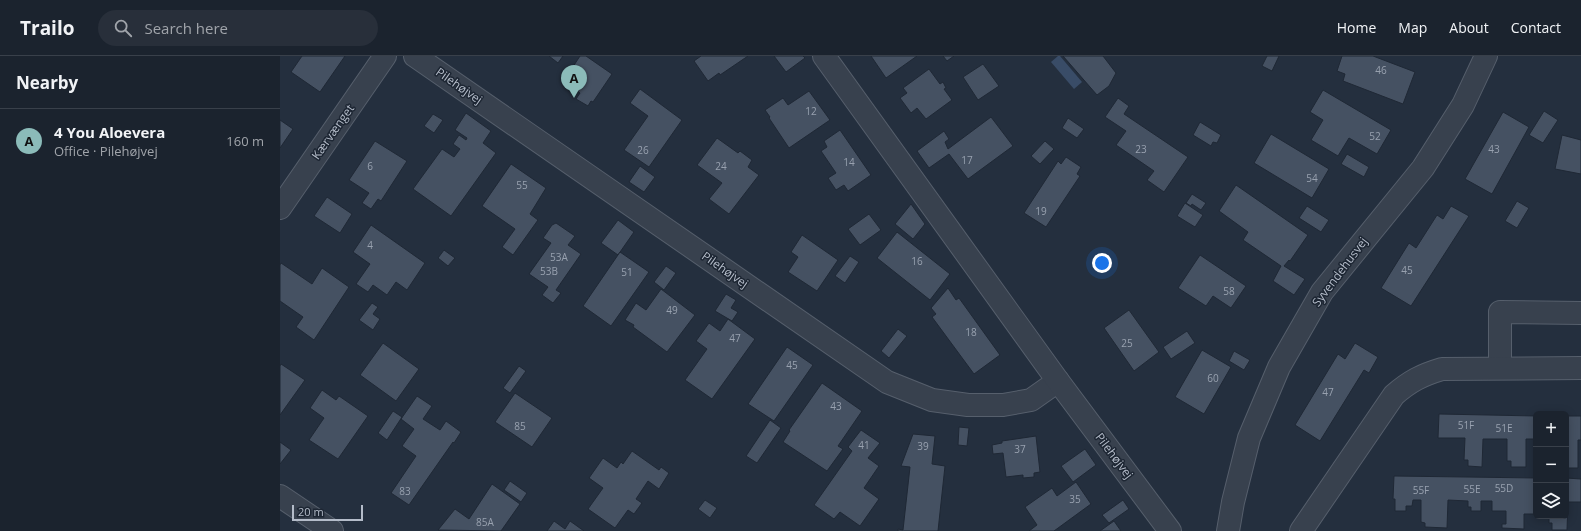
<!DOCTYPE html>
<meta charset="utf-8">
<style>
:root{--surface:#1b232e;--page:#282f3a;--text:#f1f3f6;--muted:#a0a4aa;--line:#39404a;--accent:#8bbbb9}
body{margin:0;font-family:"Open Sans",sans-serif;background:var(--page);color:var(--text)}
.controls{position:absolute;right:12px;bottom:12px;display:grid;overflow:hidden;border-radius:6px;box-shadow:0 2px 10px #0003}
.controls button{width:36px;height:36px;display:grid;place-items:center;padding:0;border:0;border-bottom:1px solid var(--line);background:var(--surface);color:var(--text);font:20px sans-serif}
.scale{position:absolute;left:12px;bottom:10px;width:71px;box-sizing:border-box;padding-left:4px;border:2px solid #b4bcc9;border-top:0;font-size:11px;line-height:14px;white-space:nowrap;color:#b4bcc9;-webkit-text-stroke:3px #1d2633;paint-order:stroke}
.you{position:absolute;left:822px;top:207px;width:14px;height:14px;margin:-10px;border:3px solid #fff;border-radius:50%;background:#1a73e8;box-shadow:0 0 0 6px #1a73e833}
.badge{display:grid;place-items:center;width:26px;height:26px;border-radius:50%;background:var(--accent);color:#111;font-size:13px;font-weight:700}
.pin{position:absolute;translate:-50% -33px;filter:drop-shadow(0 1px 2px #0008)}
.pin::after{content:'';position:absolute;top:21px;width:14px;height:12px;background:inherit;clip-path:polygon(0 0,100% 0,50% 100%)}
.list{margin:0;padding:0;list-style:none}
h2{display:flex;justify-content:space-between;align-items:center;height:52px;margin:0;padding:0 16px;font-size:17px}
h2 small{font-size:13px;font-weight:400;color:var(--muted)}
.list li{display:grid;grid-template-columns:26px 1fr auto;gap:12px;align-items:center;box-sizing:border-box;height:64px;padding:0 16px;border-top:1px solid var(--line)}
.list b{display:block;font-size:15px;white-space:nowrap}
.list p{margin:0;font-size:13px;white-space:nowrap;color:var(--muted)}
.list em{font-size:13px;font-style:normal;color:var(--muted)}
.icon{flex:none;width:22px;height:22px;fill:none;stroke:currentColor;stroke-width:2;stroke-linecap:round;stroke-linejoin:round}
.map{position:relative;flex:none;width:1301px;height:475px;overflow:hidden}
header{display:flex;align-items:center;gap:24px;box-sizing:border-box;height:56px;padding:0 20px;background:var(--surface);border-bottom:1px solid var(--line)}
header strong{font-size:19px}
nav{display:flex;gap:22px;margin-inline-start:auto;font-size:14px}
.search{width:280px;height:36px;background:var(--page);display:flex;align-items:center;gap:10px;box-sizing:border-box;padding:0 14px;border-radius:22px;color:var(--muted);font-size:15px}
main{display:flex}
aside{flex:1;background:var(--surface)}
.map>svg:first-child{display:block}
.water{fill:#394c67}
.building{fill:#455162;stroke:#1f2835}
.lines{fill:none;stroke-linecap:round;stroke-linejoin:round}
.minor-casing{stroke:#565f6c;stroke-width:24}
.minor{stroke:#38414e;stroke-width:22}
.labels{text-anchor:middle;stroke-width:3;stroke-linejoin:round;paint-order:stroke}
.number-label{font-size:10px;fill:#98a1af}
.street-label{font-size:12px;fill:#b4bcc9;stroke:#1d2633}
</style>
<header>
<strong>Trailo</strong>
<div class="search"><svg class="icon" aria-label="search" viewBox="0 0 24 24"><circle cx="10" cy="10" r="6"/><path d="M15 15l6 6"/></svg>Search here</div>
<nav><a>Home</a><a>Map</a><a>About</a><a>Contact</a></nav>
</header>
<main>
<aside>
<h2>Nearby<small></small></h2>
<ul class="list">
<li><span class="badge">A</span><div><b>4 You Aloevera</b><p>Office · Pilehøjvej</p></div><em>160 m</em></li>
</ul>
</aside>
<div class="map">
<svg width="1301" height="475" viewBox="0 0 1301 475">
<rect width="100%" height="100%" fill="#242f3e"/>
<!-- water -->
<polygon class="water" points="778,0 780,0 802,26 794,33 771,6"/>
<!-- building -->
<g class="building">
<polygon points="22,0 65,0 40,36 11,16"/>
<polygon points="269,0 283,0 278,7"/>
<polygon points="300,0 306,0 332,18 313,46 311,45 308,50 296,43 300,37 283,26"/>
<polygon points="421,0 468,0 440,19 439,17 428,25 414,5"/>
<polygon points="494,0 523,0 525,2 506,16"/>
<polygon points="591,0 637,0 606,22"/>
<polygon points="663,0 674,0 667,5"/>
<polygon points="783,0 823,0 836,17 829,30 817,39"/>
<polygon points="987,0 999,0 992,15 982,10"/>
<polygon points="1062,0 1093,0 1135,16 1123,48 1063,25 1065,18 1057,15"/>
<polygon points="703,8 719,30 698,44 683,21"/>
<polygon points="649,13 660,28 663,26 666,32 664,33 672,44 646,63 637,52 631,57 620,42 627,37 623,32"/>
<polygon points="360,33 402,64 369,111 344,94 368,60 350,47"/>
<polygon points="1043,34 1111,74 1097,98 1069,82 1058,100 1031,84 1043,64 1030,56"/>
<polygon points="529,35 550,64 509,92 489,62 490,61 485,54 503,42 508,49"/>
<polygon points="838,42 849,50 844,58 908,101 884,136 867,124 874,115 836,89 846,75 825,61"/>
<polygon points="1264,55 1278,64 1263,87 1249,79"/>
<polygon points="1223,56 1249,71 1212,138 1185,123"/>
<polygon points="186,57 211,75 203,87 216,97 171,160 133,133 162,93 174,101 180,93 173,88 179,79 186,84 187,82 175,74"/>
<polygon points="153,58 163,64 154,77 144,70"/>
<polygon points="711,61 733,90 688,123 669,98 649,112 637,95 664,75 669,83 665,86 668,93"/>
<polygon points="788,62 804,73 797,82 782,72"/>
<polygon points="0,64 13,73 0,92"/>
<polygon points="920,66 941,79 937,87 933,86 931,90 913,79"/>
<polygon points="560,74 591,119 568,135 564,129 556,134 548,122 556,117 541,95 547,91 544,85"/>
<polygon points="991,78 1049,113 1032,142 974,107"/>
<polygon points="1282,79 1301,84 1301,118 1275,113"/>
<polygon points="437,82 458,97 460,95 472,104 468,111 479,119 449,158 429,143 442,127 417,109"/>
<polygon points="95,85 127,105 101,145 98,143 91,153 82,147 89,137 69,124"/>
<polygon points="765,85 774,93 760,108 751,100"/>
<polygon points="1067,98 1089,111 1084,121 1061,108"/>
<polygon points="786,101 801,111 797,118 800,120 766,171 744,157 778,105 781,108"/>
<polygon points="231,108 266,132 250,158 258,164 233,199 222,191 235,173 202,150"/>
<polygon points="360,110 375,121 364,136 349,126"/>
<polygon points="956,129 1028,179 1010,205 1009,204 1004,210 1025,223 1014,239 993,225 1001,210 963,184 968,176 939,155"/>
<polygon points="912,138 926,147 921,154 912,148 911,150 906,147"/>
<polygon points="47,141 72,158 60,177 34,160"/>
<polygon points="1237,145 1249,152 1237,172 1225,165"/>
<polygon points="905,147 923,159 915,171 897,160"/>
<polygon points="631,148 645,168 633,183 615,168"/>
<polygon points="1027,150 1049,164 1041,176 1019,162"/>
<polygon points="1171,150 1189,160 1131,250 1101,232 1129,187 1136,192 1157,159 1163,163"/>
<polygon points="589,158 601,174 580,189 568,173"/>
<polygon points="338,164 354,176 338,199 321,187"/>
<polygon points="276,167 295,180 288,189 301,198 276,234 281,237 273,247 262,239 268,231 249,218 271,187 263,182 272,169"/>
<polygon points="91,169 145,207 127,234 116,226 107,239 93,229 88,236 76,228 90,208 73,196"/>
<polygon points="617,176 670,218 650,244 597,202"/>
<polygon points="522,179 558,204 537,235 508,216 518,201 511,196"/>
<polygon points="164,194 175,202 168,210 158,202"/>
<polygon points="340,196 369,216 331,270 303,250"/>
<polygon points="920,199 966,230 951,252 933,240 926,250 898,232"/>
<polygon points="570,200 579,206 565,227 555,220"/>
<polygon points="1,207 32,228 42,212 69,231 34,284 16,271 23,261 0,245 0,209"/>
<polygon points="386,210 396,217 384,234 374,226"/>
<polygon points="668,232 676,244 679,242 720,299 694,318 652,261 656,258 651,252"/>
<polygon points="381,233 415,259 387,296 353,271 354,269 345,264 356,247 366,254"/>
<polygon points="446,238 456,244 451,252 458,256 452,265 435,255"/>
<polygon points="92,247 98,251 93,258 100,263 93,274 79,264"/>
<polygon points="849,254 879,296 854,315 824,272"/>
<polygon points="448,263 475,283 432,343 405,324 427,293 416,285 429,267 440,275"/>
<polygon points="618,273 627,280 609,302 601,295"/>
<polygon points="907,275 915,287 891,303 883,291"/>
<polygon points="103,287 139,313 116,345 80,319"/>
<polygon points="1075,287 1098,301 1089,317 1084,314 1040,385 1015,369 1058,298 1065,303"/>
<polygon points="507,291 533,309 494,365 468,348"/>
<polygon points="922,294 951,311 924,358 895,341"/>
<polygon points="954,295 970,304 964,314 949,305"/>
<polygon points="1,308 25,324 0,359 0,310"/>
<polygon points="239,310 246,315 230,337 223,332"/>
<polygon points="542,327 582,355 558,390 563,393 547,415 503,386 510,375 509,374"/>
<polygon points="42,334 56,344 59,340 88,360 58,403 29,384 44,362 30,352"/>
<polygon points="235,337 272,362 252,391 215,366"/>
<polygon points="137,340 152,350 143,363 160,374 166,365 181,376 174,387 173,386 129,449 111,437 136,400 122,390 134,373 121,363"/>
<polygon points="113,355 122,361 107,384 98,377"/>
<polygon points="1159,358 1256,360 1256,383 1246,383 1246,411 1231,411 1231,405 1227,405 1227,383 1203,383 1202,411 1188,410 1188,404 1184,404 1185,382 1158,382"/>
<polygon points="1286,360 1301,360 1301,384 1298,384 1298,412 1286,412"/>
<polygon points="490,364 501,372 477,407 466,400"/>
<polygon points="679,371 689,372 687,390 678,389"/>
<polygon points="581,374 600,387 588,402 599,410 584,432 599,443 580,470 560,456 554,463 534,449 572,395 568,391"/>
<polygon points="633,378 655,380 652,408 665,410 658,475 618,475 618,473 623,474 630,411 621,410"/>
<polygon points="756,380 760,416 754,417 754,421 743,422 743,419 726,421 723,397 713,398 712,389 722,387 722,385"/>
<polygon points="0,386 11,394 0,408"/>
<polygon points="805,393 816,409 793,426 781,410"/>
<polygon points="352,395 379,414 381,411 389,417 379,433 368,425 356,443 362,447 354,458 348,454 335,472 308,453 323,432 309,422 323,402 337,412 341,406 343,408"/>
<polygon points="1114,420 1256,422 1256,458 1244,458 1244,473 1222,472 1222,468 1226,468 1226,455 1212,455 1212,445 1201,445 1201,455 1191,455 1191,451 1188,451 1188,445 1168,444 1167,472 1145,471 1145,467 1141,466 1141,444 1133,444 1132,450 1126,450 1126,455 1115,455 1115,443 1113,443"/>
<polygon points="1286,422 1301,423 1301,446 1288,446 1287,474 1272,474 1272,467 1269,467 1269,460 1286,460"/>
<polygon points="230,425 247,437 241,446 224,434"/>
<polygon points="796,426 811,448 774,475 749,475 757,469 745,451 772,432 777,440"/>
<polygon points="212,428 240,448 221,475 158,474 175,453 189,463"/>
<polygon points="425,444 437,452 430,462 418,453"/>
<polygon points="843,444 849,453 829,467 822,459"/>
<polygon points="274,465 285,473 290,465 304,475 267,475"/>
<polygon points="834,465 841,475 820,475"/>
</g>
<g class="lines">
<defs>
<g id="minor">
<polyline points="135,0 607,326 652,344 688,349 723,349 751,344 778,325"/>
<polyline points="544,0 778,325 890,475"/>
<polyline points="0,152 105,0"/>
<polyline points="1220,311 1220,256 1301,257"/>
<polyline points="0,440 52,475"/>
<polyline points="948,475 953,446 969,382 999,311 1042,236 1143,112 1183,49 1206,0"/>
<path d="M 1021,475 L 1114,339 C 1130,325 1142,319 1162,313 L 1301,312"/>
</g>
</defs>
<!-- minor casing -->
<use href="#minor" class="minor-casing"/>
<!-- minor -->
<use href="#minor" class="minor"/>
</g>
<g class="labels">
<!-- number labels -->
<g class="number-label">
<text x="1101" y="18">46</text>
<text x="531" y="59">12</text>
<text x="1095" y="84">52</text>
<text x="861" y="97">23</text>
<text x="1214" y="97">43</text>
<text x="363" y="98">26</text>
<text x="687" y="108">17</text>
<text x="569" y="110">14</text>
<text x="90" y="114">6</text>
<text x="441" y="114">24</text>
<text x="1032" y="126">54</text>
<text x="242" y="133">55</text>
<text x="761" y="159">19</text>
<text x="90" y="193">4</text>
<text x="279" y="205">53A</text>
<text x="637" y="209">16</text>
<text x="1127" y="218">45</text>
<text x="269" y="219">53B</text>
<text x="347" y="220">51</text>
<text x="949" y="239">58</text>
<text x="392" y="258">49</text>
<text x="691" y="280">18</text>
<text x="455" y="286">47</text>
<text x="847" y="291">25</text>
<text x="512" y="313">45</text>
<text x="933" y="326">60</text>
<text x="1048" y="340">47</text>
<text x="556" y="354">43</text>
<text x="1186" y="373">51F</text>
<text x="240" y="374">85</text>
<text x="1224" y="376">51E</text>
<text x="584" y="393">41</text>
<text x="643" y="394">39</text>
<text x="740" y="397">37</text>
<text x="1224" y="436">55D</text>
<text x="1192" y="437">55E</text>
<text x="1141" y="438">55F</text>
<text x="125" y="439">83</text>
<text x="795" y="447">35</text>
<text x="205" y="470">85A</text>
</g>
<!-- street labels -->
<g class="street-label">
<text transform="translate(179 30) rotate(35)" y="4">Pilehøjvej</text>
<text transform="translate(53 76) rotate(-55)" y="4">Kærvænget</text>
<text transform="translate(445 214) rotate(35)" y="4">Pilehøjvej</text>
<text transform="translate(1060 216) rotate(-53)" y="4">Syvendehusvej</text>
<text transform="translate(834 400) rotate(53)" y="4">Pilehøjvej</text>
</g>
</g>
</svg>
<div class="controls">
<button>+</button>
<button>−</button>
<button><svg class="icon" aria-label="layers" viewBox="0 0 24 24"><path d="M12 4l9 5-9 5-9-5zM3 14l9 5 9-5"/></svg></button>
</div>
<div class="scale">20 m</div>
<div class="you"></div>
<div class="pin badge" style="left:294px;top:42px">A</div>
</div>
</main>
